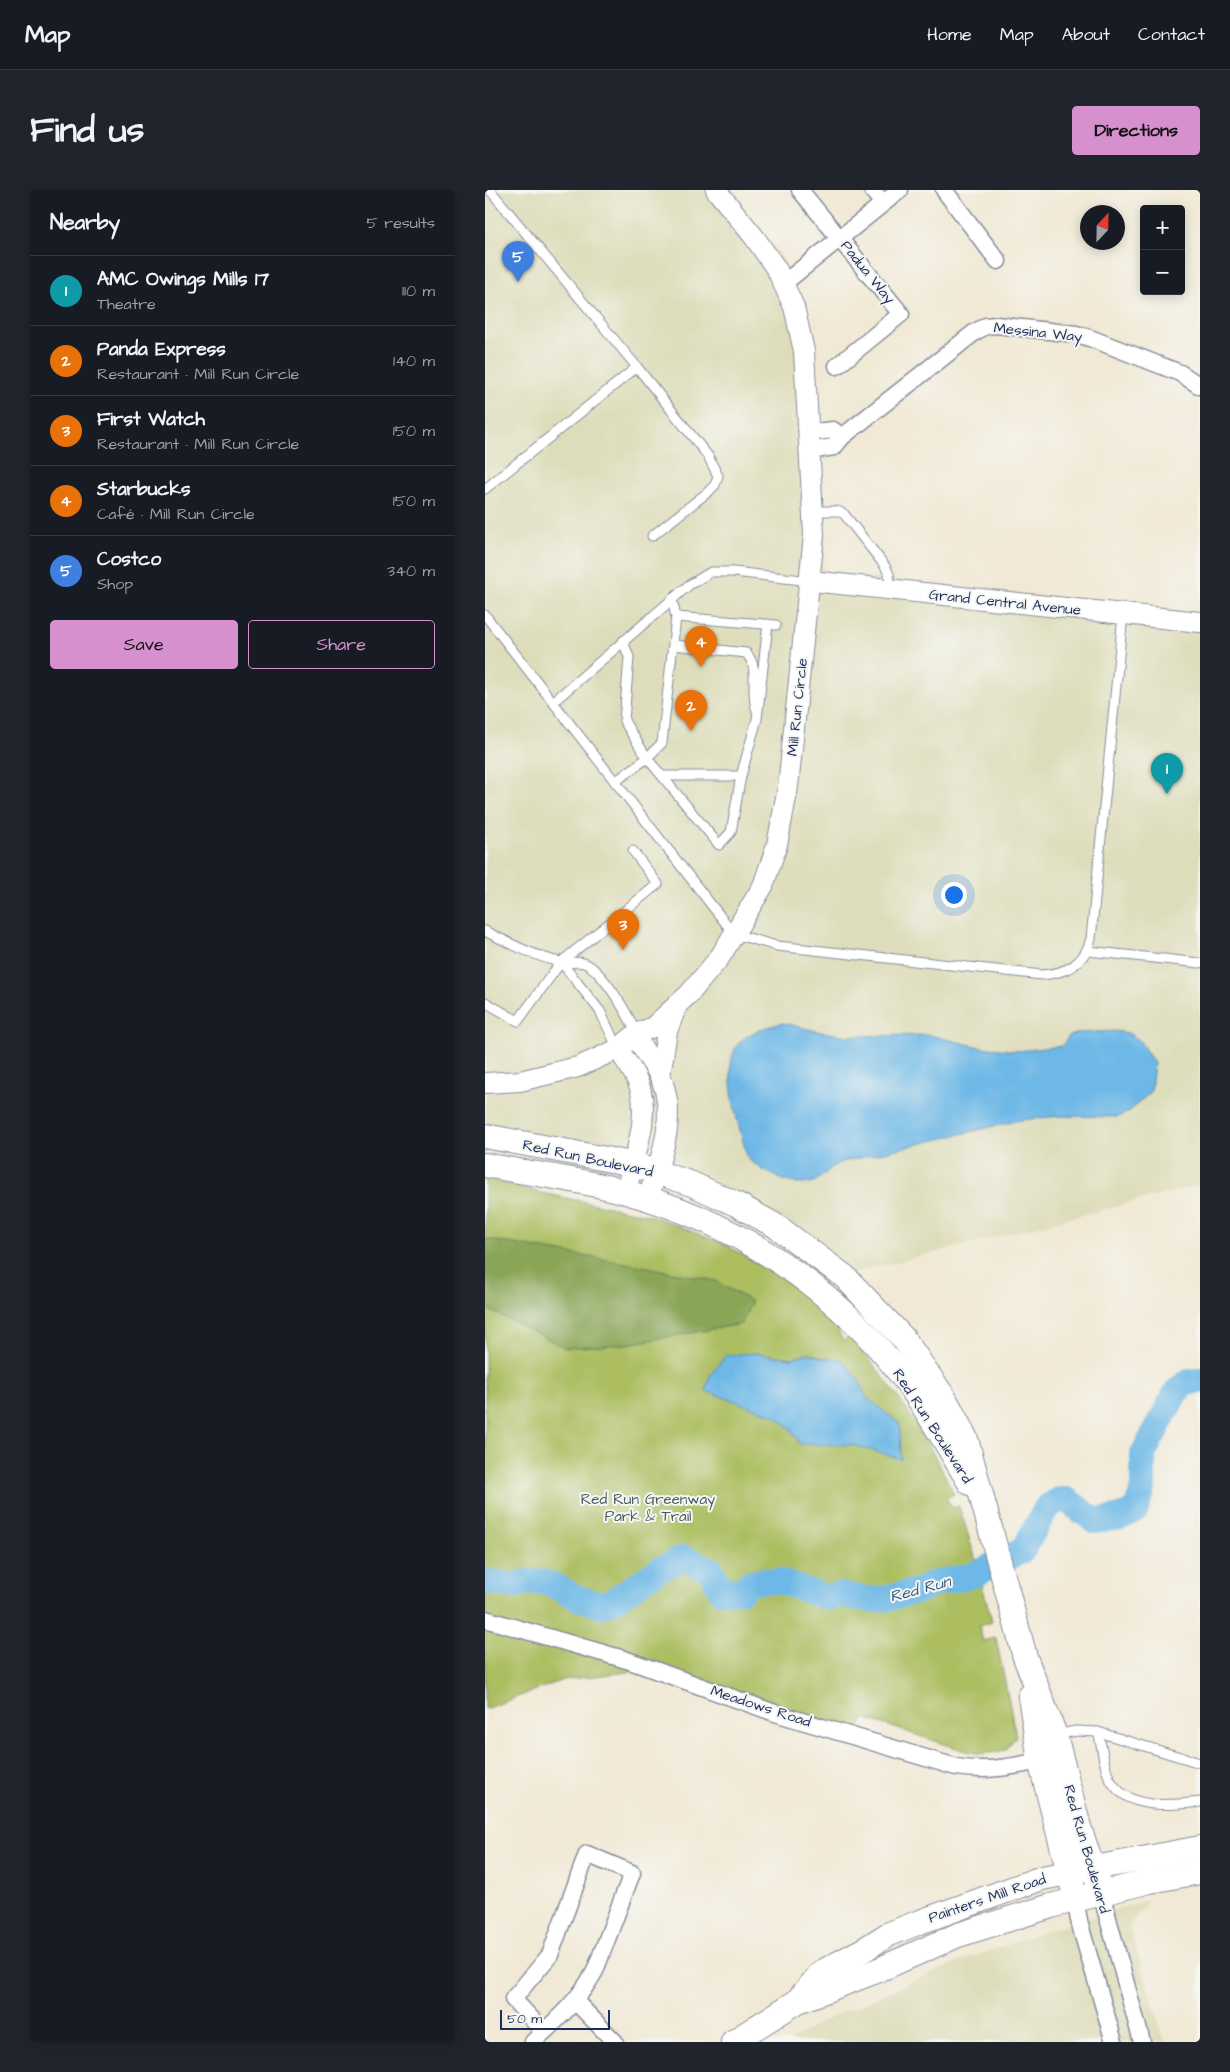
<!DOCTYPE html>
<meta charset="utf-8">
<style>
:root{--surface:#171b24;--page:#20242c;--text:#f1f3f6;--muted:#9ea1a6;--line:#363941;--accent:#d690ce}
body{margin:0;font-family:"Architects Daughter",sans-serif;background:var(--page);color:var(--text)}
.controls{position:absolute;right:15px;top:15px;display:grid;overflow:hidden;border-radius:5px;box-shadow:0 2px 12px #0003}
.controls button{width:45px;height:45px;display:grid;place-items:center;padding:0;border:0;border-bottom:1px solid var(--line);background:var(--surface);color:var(--text);font:25px sans-serif}
.compass{position:absolute;left:595px;top:15px;width:45px;height:45px;border-radius:50%;background:var(--surface);box-shadow:0 2px 12px #0003;rotate:22deg}
.scale{position:absolute;left:15px;bottom:12px;width:110px;box-sizing:border-box;padding-left:5px;border:2px solid #1b2f5e;border-top:0;font-size:14px;line-height:18px;white-space:nowrap;color:#1b2f5e;-webkit-text-stroke:4px #f6f6f2;paint-order:stroke}
.you{position:absolute;left:468px;top:704px;width:18px;height:18px;margin:-12px;border:4px solid #fff;border-radius:50%;background:#1a73e8;box-shadow:0 0 0 8px #1a73e833}
.badge{display:grid;place-items:center;width:32px;height:32px;border-radius:50%;background:var(--accent);color:#fff;font-size:16px;font-weight:700}
.pin{position:absolute;translate:-50% -41px;filter:drop-shadow(0 1px 2px #0008)}
.pin::after{content:'';position:absolute;top:26px;width:18px;height:15px;background:inherit;clip-path:polygon(0 0,100% 0,50% 100%)}
.list{margin:0;padding:0;list-style:none}
h2{display:flex;justify-content:space-between;align-items:center;height:65px;margin:0;padding:0 20px;font-size:21px}
h2 small{font-size:16px;font-weight:400;color:var(--muted)}
.list li{display:grid;grid-template-columns:32px 1fr auto;gap:15px;align-items:center;box-sizing:border-box;height:70px;padding:0 20px;border-top:1px solid var(--line)}
.list b{display:block;font-size:19px;white-space:nowrap}
.list p{margin:0;font-size:16px;white-space:nowrap;color:var(--muted)}
.list em{font-size:16px;font-style:normal;color:var(--muted)}
.actions{display:flex;gap:10px;padding:15px 20px}
.actions a{flex:1;padding:11px 0;border:1px solid var(--accent);border-radius:5px;text-align:center;font-size:18px;color:var(--accent)}
.actions .main{background:var(--accent);color:#111}
.map{position:relative;flex:none;width:715px;height:1852px;overflow:hidden;border-radius:5px}
header{display:flex;align-items:center;gap:30px;box-sizing:border-box;height:70px;padding:0 25px;background:var(--surface);border-bottom:1px solid var(--line)}
header strong{font-size:24px}
nav{display:flex;gap:28px;margin-inline-start:auto;font-size:18px}
.intro{display:flex;align-items:center;justify-content:space-between;box-sizing:border-box;height:120px;padding:0 30px}
h1{margin:0;font-size:35px}
.button{padding:12px 22px;border-radius:5px;background:var(--accent);color:#111;font-size:18px;font-weight:700}
main{display:flex;gap:30px;padding:0 30px}
aside{flex:1;background:var(--surface);border-radius:5px;box-shadow:0 2px 12px #0003}
.map>svg:first-child{display:block}
.built{fill:#deddbb}
.green{fill:#acbe61;stroke:#647660;fill-rule:evenodd}
.forest{fill:#89a557;stroke:#526a5a}
.water{fill:#6db8e6;stroke:#4474a2}
.lines{fill:none;stroke-linecap:round;stroke-linejoin:round}
.river{stroke:#6db8e6;stroke-width:26}
.service-casing{stroke:#868c9a;stroke-width:11}
.minor-casing{stroke:#868c9a;stroke-width:19}
.tertiary-casing{stroke:#868c9a;stroke-width:22}
.secondary-casing{stroke:#868c9a;stroke-width:26}
.service{stroke:#fff;stroke-width:9}
.minor{stroke:#fff;stroke-width:16}
.tertiary{stroke:#fff;stroke-width:20}
.secondary{stroke:#fff;stroke-width:24}
.labels{text-anchor:middle;stroke-width:4;stroke-linejoin:round;paint-order:stroke}
.street-label{font-size:15px;fill:#1b2f5e;stroke:#f6f6f2}
.park-label{font-size:15px;fill:#465a5f;stroke:#f6f6f2}
.water-label{font-size:16px;font-style:italic;fill:#345887;stroke:#f6f6f2}
</style>
<header>
<strong>Map</strong>
<nav><a>Home</a><a>Map</a><a>About</a><a>Contact</a></nav>
</header>
<div class="intro"><h1>Find us</h1><a class="button">Directions</a></div>
<main>
<aside>
<h2>Nearby<small>5 results</small></h2>
<ul class="list">
<li><span class="badge" style="background:#0f9aa8">1</span><div><b>AMC Owings Mills 17</b><p>Theatre</p></div><em>110 m</em></li>
<li><span class="badge" style="background:#e8710a">2</span><div><b>Panda Express</b><p>Restaurant · Mill Run Circle</p></div><em>140 m</em></li>
<li><span class="badge" style="background:#e8710a">3</span><div><b>First Watch</b><p>Restaurant · Mill Run Circle</p></div><em>150 m</em></li>
<li><span class="badge" style="background:#e8710a">4</span><div><b>Starbucks</b><p>Café · Mill Run Circle</p></div><em>150 m</em></li>
<li><span class="badge" style="background:#3f7fe0">5</span><div><b>Costco</b><p>Shop</p></div><em>340 m</em></li>
</ul>
<div class="actions"><a class="main">Save</a><a>Share</a></div>
</aside>
<div class="map">
<svg width="715" height="1852" viewBox="0 0 715 1852">
<rect width="100%" height="100%" fill="#f6f6f2"/>
<filter id="ink" filterUnits="userSpaceOnUse"><feTurbulence type="fractalNoise" baseFrequency=".02" numOctaves="2"/><feDisplacementMap in="SourceGraphic" scale="10" xChannelSelector="R" yChannelSelector="G"/><feConvolveMatrix kernelMatrix="1 2 1 2 8 2 1 2 1" color-interpolation-filters="sRGB"/></filter>
<filter id="wash" filterUnits="userSpaceOnUse"><feTurbulence type="fractalNoise" baseFrequency=".0096" numOctaves="4" result="noise"/><feDisplacementMap in="SourceGraphic" scale="20" xChannelSelector="R" yChannelSelector="G"/><feGaussianBlur stdDeviation="1.12" result="paint"/><feColorMatrix in="noise" values="0 0 0 0 0 0 0 0 0 0 0 0 0 0 0 0 0 1.4 0 .05"/><feComposite in="paint" operator="in"/></filter>
<g filter="url(#wash)">
<rect width="100%" height="100%" fill="#f1e9d5"/>
<!-- built -->
<g class="built">
<polygon points="0,0 246,0 298,69 324,132 329,161 338,306 340,344 338,375 340,383 715,424 715,995 365,1084 295,1032 0,941"/>
<polygon points="663,1710 644,1737 680,1852 303,1852 336,1832 465,1775 558,1742"/>
</g>
<!-- green -->
<path class="green" d="M 0,988 L 52,1002 L 168,1026 L 241,1055 L 297,1088 L 344,1122 L 358,1151 L 364,1146 C 409,1196 440,1244 469,1304 L 461,1308 L 468,1318 L 474,1316 L 490,1367 L 507,1432 L 494,1436 L 498,1451 L 511,1448 L 531,1546 L 521,1560 L 499,1564 L 484,1562 L 379,1528 L 373,1543 L 153,1481 L 78,1490 L 0,1519 ZM 62,1060 L 231,1091 L 256,1134 L 199,1144 ZM 270,1163 L 307,1168 L 323,1163 L 341,1168 L 236,1171 Z"/>
<!-- forest -->
<polygon class="forest" points="0,1049 158,1076 231,1091 267,1112 256,1134 143,1154 81,1158 0,1118"/>
<!-- water -->
<g class="water">
<path d="M 298,833 L 336,842 L 363,846 L 444,845 L 495,857 L 533,861 L 577,856 L 584,846 L 593,843 L 629,841 L 643,843 L 654,850 L 669,873 L 666,901 L 644,922 L 632,927 L 575,926 L 535,930 L 353,973 C 345,978 337,988 328,992 C 308,1000 278,981 263,969 C 256,943 232,872 256,851 C 267,841 284,836 298,833 Z"/>
<polygon points="270,1163 307,1168 323,1163 336,1168 357,1169 375,1192 381,1207 415,1234 416,1269 368,1255 315,1254 305,1238 289,1225 221,1201 225,1185 241,1165"/>
</g>
<g class="lines">
<!-- river -->
<polyline class="river" points="0,1391 29,1396 41,1392 58,1392 68,1395 93,1408 117,1415 129,1410 175,1379 199,1368 226,1380 236,1401 257,1400 264,1393 273,1391 294,1391 341,1407 357,1405 387,1410 403,1408 436,1400 447,1394 489,1385 538,1360 562,1317 574,1310 582,1310 610,1331 636,1327 651,1319 658,1299 658,1264 691,1202 701,1193 715,1190"/>
</g>
</g>
<g filter="url(#ink)">
<g class="lines">
<defs>
<g id="service">
<polyline points="152,177 223,266 233,286 230,295 223,302 167,346"/>
<polyline points="0,299 152,177 5,0"/>
<polyline points="328,321 352,321 359,324 400,376 404,384 406,399"/>
<path d="M 0,425 L 249,744 L 292,756 L 557,785 C 582,783 599,774 606,749 L 638,425"/>
<polyline points="191,427 291,435"/>
<polyline points="138,451 144,467 139,531 162,568 234,655 246,642 256,586 177,586"/>
<path d="M 189,455 L 261,463 C 276,479 264,500 272,521"/>
<polyline points="68,512 204,395 226,382 249,382 325,391"/>
<polyline points="256,586 272,529 283,434"/>
<polyline points="130,592 162,568 177,553 191,427 187,409"/>
<path d="M 0,741 C 24,753 49,766 75,772 C 83,774 92,771 99,773 C 117,779 145,827 151,844"/>
<polyline points="603,761 715,773"/>
<polyline points="76,772 115,821 133,859"/>
<polyline points="0,812 33,831 76,772 173,694 148,661"/>
<path d="M 613,1542 C 617,1555 619,1581 626,1591 C 644,1621 686,1615 715,1612"/>
<polyline points="570,1545 591,1541 613,1542 715,1573"/>
</g>
<g id="minor">
<polyline points="315,0 416,124 352,176"/>
<polyline points="387,0 398,13"/>
<polyline points="459,0 513,71"/>
<polyline points="299,93 415,0"/>
<polyline points="323,243 348,240 357,247 349,257 324,261"/>
<polyline points="357,247 490,142 501,136 511,135 591,144 605,148 695,183 715,196"/>
<path d="M 0,1429 L 142,1470 L 290,1523 L 471,1577 C 500,1582 526,1577 555,1571"/>
<polyline points="616,1703 657,1852"/>
<polyline points="590,1710 595,1735 629,1852"/>
<polyline points="90,1811 130,1852"/>
<path d="M 48,1852 C 72,1830 94,1810 110,1781 L 147,1683 L 102,1664 L 65,1765 L 28,1809 L 59,1842"/>
</g>
<g id="tertiary">
<polyline points="326,391 715,432"/>
<path d="M 151,844 C 157,861 168,872 176,888 C 193,929 175,970 163,1009"/>
<path d="M 133,859 C 140,870 148,880 153,892 C 167,925 148,969 141,1002"/>
<polyline points="175,886 182,841 191,818"/>
<polyline points="0,893 35,891 93,877 133,859 151,844 168,837 205,803 235,767 278,696 292,655 303,597 329,345 319,161 309,117 292,80 270,48 231,0"/>
</g>
<g id="secondary">
<polyline points="0,946 147,974 207,994 251,1014 291,1036 360,1087 419,1149 460,1209 481,1249 540,1467 570,1545 594,1637 616,1703"/>
<path d="M 0,975 C 47,984 95,989 141,1002 C 253,1033 351,1098 421,1191 C 445,1223 464,1259 485,1293"/>
<polyline points="545,1506 555,1571 588,1698"/>
<polyline points="314,1809 337,1782 380,1759 402,1745 432,1733 557,1688 715,1658"/>
<polyline points="248,1852 313,1811 391,1781 473,1745 566,1716 665,1691 715,1682"/>
</g>
</defs>
<!-- service casing -->
<use href="#service" class="service-casing"/>
<!-- minor casing -->
<use href="#minor" class="minor-casing"/>
<!-- tertiary casing -->
<use href="#tertiary" class="tertiary-casing"/>
<!-- secondary casing -->
<use href="#secondary" class="secondary-casing"/>
<!-- service -->
<use href="#service" class="service"/>
<!-- minor -->
<use href="#minor" class="minor"/>
<!-- tertiary -->
<use href="#tertiary" class="tertiary"/>
<!-- secondary -->
<use href="#secondary" class="secondary"/>
</g>
</g>
<g class="labels">
<!-- street labels -->
<g class="street-label">
<text transform="translate(383 82) rotate(51)" y="5">Padua Way</text>
<text transform="translate(553 142) rotate(6)" y="5">Messina Way</text>
<text transform="translate(520 412) rotate(6)" y="5">Grand Central Avenue</text>
<text transform="translate(312 517) rotate(-84)" y="5">Mill Run Circle</text>
<text transform="translate(103 968) rotate(12)" y="5">Red Run Boulevard</text>
<text transform="translate(448 1236) rotate(57)" y="5">Red Run Boulevard</text>
<text transform="translate(276 1516) rotate(18)" y="5">Meadows Road</text>
<text transform="translate(602 1659) rotate(74)" y="5">Red Run Boulevard</text>
<text transform="translate(502 1708) rotate(-19)" y="5">Painters Mill Road</text>
</g>
<!-- park labels -->
<g class="park-label">
<text x="163" y="1314">Red Run Greenway<tspan x="163" dy="17">Park &amp; Trail</tspan></text>
</g>
<!-- water labels -->
<g class="water-label">
<text transform="translate(435 1398) rotate(-15)" y="6">Red Run</text>
</g>
</g>
</svg>
<div class="controls">
<button>+</button>
<button>−</button>
</div>
<svg class="compass" viewBox="-18 -18 36 36"><path d="M0-13l5 13h-10z" fill="#e53935"/><path d="M0 13l5-13h-10z" fill="#9ea1a6"/></svg>
<div class="scale">50 m</div>
<div class="you"></div>
<div class="pin badge" style="left:682px;top:604px;background:#0f9aa8">1</div>
<div class="pin badge" style="left:206px;top:541px;background:#e8710a">2</div>
<div class="pin badge" style="left:138px;top:760px;background:#e8710a">3</div>
<div class="pin badge" style="left:216px;top:477px;background:#e8710a">4</div>
<div class="pin badge" style="left:33px;top:92px;background:#3f7fe0">5</div>
</div>
</main>
